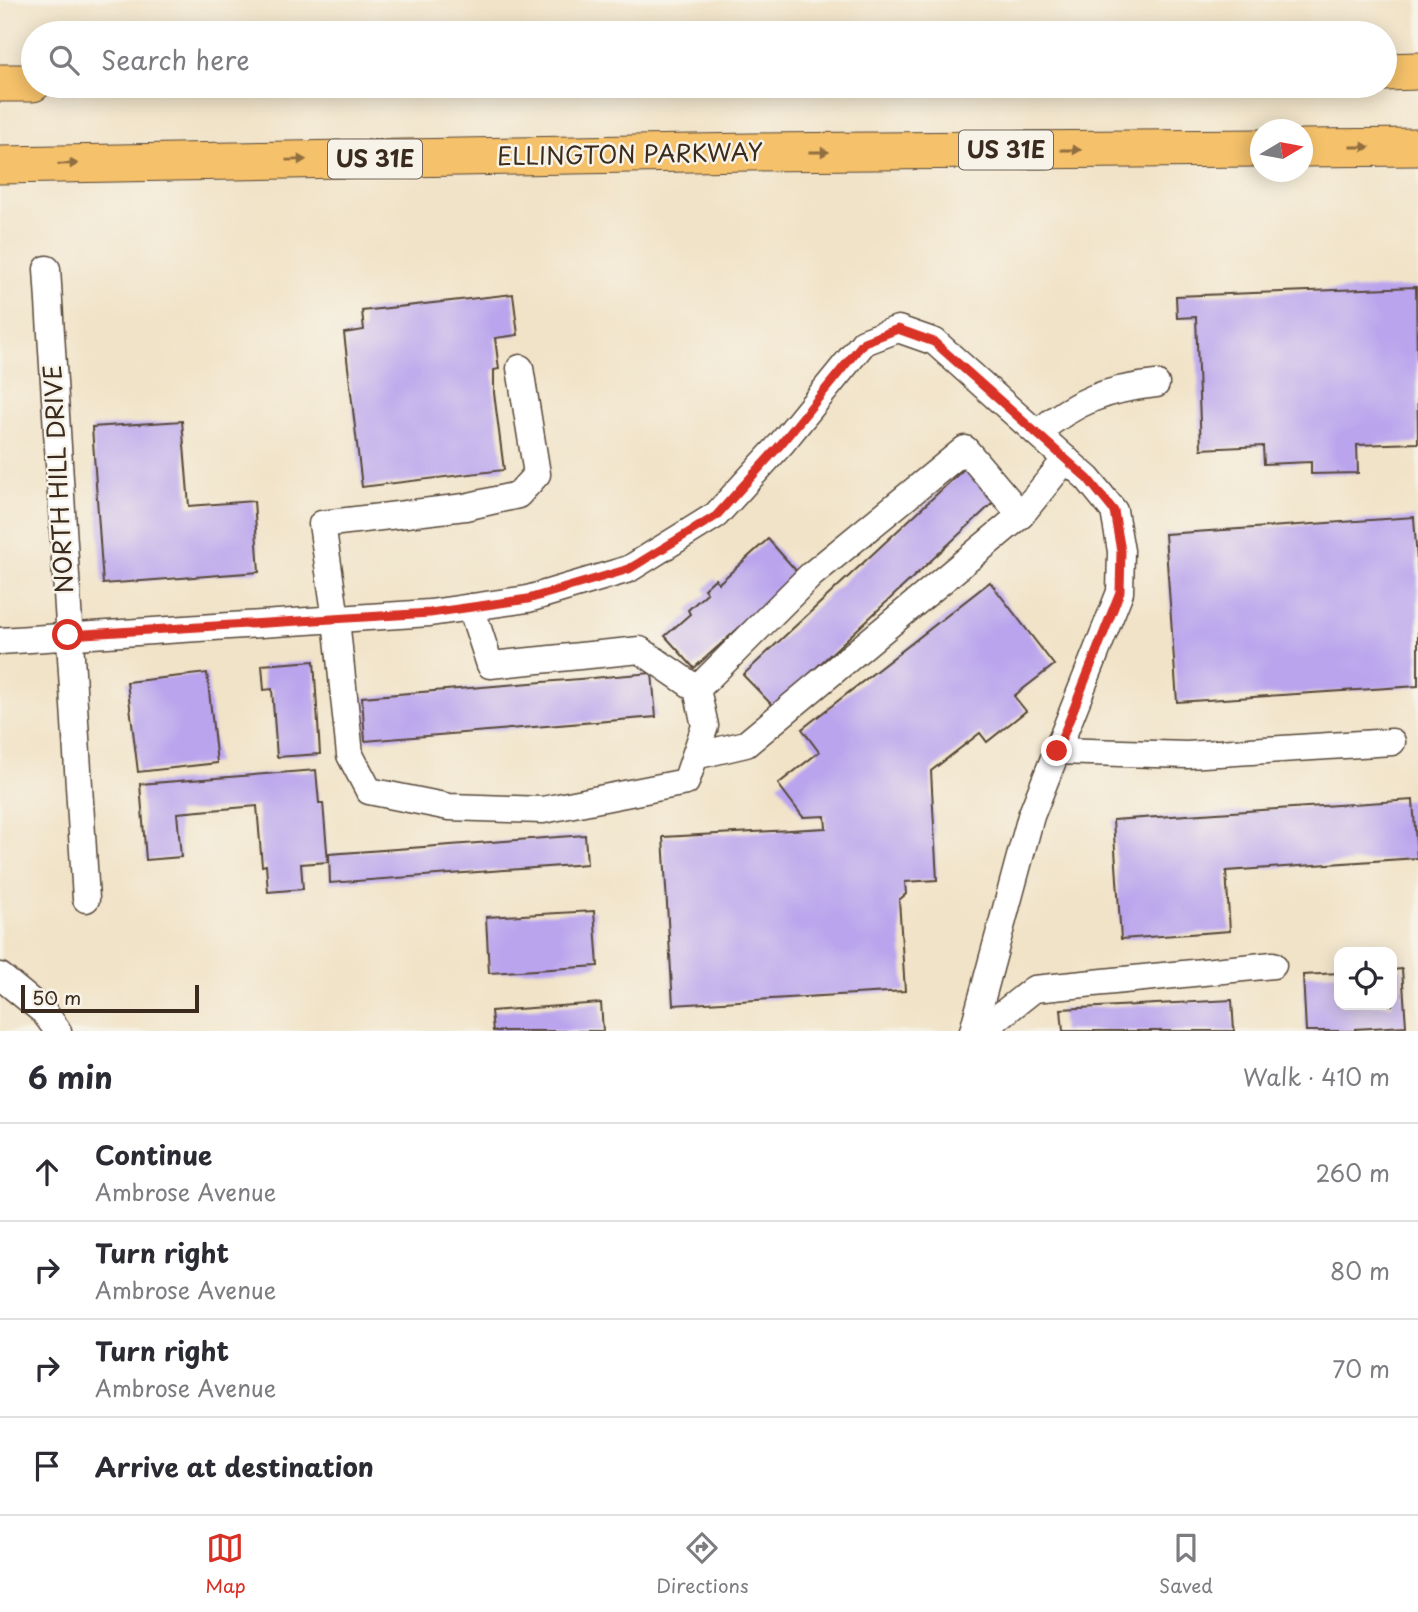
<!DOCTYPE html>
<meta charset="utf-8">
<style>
:root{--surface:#fff;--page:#f7f7f7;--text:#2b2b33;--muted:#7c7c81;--line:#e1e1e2;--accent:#d93025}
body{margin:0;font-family:"Playpen Sans",sans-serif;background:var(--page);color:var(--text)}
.controls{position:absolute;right:21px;bottom:21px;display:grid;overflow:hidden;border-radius:14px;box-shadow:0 4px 18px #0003}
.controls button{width:63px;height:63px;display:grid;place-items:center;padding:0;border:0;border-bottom:2px solid var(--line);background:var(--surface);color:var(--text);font:35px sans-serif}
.compass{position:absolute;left:1250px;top:119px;width:63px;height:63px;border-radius:50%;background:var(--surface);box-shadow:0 4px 18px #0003;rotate:80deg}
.scale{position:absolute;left:21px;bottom:18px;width:178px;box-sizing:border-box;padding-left:7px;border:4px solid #3b2a1e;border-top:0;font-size:19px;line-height:24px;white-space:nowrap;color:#3b2a1e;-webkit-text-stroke:5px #f7f3e8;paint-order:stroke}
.stop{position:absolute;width:21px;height:21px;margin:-16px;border:5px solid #d93025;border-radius:50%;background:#fff}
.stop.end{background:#d93025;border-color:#fff;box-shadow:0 2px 7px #0008}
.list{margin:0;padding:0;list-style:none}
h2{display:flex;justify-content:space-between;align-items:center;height:91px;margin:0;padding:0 28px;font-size:30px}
h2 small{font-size:23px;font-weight:400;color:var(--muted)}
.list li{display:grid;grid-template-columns:46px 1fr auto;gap:21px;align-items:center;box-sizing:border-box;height:98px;padding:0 28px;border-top:2px solid var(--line)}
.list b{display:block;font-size:26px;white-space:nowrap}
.list p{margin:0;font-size:23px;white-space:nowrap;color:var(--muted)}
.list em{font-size:23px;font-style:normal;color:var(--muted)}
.icon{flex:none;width:38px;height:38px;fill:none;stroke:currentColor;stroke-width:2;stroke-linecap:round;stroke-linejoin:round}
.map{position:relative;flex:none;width:1418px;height:1031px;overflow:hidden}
.search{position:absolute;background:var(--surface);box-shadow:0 4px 18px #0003;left:21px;right:21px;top:21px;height:77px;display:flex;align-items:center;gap:18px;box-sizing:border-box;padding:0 24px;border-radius:38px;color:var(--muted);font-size:26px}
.sheet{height:483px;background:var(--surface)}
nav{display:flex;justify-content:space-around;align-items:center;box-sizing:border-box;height:98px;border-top:2px solid var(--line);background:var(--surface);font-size:19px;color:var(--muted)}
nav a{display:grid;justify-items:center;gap:4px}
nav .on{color:var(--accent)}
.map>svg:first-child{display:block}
.building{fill:#baa4ed}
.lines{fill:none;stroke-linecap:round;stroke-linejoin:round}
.minor-casing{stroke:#564638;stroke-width:29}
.highway-casing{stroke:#564638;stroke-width:39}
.minor{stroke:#fff;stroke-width:26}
.highway{stroke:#f5c16b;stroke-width:37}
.oneway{fill:#8f6e41}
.route{stroke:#d93025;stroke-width:9}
.labels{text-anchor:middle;stroke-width:5;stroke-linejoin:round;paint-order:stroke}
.shield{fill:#f7f3e8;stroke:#73665b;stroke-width:2}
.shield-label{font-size:23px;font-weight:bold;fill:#3b2a1e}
.street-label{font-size:24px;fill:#3b2a1e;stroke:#f7f3e8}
</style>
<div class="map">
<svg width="1418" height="1031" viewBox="0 0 1418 1031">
<rect width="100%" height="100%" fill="#f7f3e8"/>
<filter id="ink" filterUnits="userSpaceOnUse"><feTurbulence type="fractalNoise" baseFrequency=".0143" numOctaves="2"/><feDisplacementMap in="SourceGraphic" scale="14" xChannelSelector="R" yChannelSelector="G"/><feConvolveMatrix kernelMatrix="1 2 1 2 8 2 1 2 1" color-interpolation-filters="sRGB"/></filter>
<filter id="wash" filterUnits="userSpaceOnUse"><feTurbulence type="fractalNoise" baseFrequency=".00686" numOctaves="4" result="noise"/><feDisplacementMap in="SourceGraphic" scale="28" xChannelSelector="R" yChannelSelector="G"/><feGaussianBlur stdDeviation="1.57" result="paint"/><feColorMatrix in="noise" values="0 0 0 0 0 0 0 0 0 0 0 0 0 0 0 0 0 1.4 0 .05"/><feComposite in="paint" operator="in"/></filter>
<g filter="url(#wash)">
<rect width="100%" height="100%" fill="#f1e3c8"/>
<g id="blocks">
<!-- building -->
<g class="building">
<polygon points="1416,287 1418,443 1357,445 1358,473 1311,474 1311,462 1264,464 1263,446 1201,449 1196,317 1177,318 1176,296"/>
<polygon points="513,294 518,335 495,338 499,369 494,370 494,393 504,470 362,487 344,333 364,330 362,311"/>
<polygon points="182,421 189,506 254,501 259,572 103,584 92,427"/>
<polygon points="967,466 997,499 774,707 743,675"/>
<polygon points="1414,517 1418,576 1418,686 1177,702 1165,534"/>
<polygon points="768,539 799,574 694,668 665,636 690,614 688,610 707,593 704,589 715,579 719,583"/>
<polygon points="990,582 1054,665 1014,696 1026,711 987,742 980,733 931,771 937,880 905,882 906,894 899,900 905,991 673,1005 663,837 826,828 825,816 803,817 778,784 819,752 802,729"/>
<polygon points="314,661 320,754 277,757 272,689 264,690 262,665"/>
<polygon points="207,673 217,763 138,772 127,682"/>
<polygon points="652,673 656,717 365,741 362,697"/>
<polygon points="316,770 319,803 323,803 328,862 301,864 303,889 268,892 266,865 262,866 257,806 177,813 181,857 146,860 140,784"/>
<polygon points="1413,800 1417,858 1226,871 1230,931 1121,939 1113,820"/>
<polygon points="585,835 587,864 330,883 329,854"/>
<polygon points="594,911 598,966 489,973 486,917"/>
<polygon points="1402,969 1406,1026 1355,1029 1355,1031 1306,1031 1303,975 1339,973 1339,1005 1392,1005 1392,970"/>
<polygon points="1232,1000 1234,1031 1063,1031 1061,1009"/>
<polygon points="601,1003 603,1031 493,1031 491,1011"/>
</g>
</g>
</g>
<g filter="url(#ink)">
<use href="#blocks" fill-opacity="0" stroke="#564638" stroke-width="2"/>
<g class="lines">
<defs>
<g id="minor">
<polyline points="47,269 86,899"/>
<polyline points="520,368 537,474 518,495 465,507 322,524 336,619 350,755 369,791 449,807 543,810 686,782 705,726 697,689 811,575 965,449 1021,515 746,744 695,756"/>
<path d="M 1037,433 C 1076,401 1107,389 1156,384"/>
<polyline points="1021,515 1066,459"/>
<polyline points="471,607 490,665 640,650 697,689"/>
<polyline points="0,641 430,613 528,599 629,569 716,515 781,444 864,342 898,329 935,342 1088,479 1114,511 1121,551 1120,592 1031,816 973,1031"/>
<polyline points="1057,751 1187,755 1392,742"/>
<polyline points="0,976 44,1012 58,1031"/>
<polyline points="981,1031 1034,989 1273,965"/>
</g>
<g id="highway">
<polyline points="1385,72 1418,71"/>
<polyline points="0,83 33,83"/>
<polyline points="1302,148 1418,147"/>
<polyline points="0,165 751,152 1260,148"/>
</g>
</defs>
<!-- minor casing -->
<use href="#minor" class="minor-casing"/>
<!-- highway casing -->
<use href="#highway" class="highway-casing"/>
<!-- minor -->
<use href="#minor" class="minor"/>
<!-- highway -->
<use href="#highway" class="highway"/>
</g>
<!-- one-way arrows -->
<defs><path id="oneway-solid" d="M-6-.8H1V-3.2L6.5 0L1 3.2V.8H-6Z" transform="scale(1.75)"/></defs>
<g class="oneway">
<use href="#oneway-solid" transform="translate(1360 147)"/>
<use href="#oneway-solid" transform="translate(1071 150)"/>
<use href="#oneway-solid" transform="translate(819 152)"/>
<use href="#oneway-solid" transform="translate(296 160) rotate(-1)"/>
<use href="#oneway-solid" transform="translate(68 164) rotate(-1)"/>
</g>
</g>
<g class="lines" filter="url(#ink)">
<!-- route -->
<polyline class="route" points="68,635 430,613 528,599 629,569 716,516 781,444 864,342 898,329 934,342 1088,479 1114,511 1121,551 1120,592 1057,751"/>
</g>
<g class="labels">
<!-- shield labels -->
<g class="shield">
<rect x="959" y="130.5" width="94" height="39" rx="5"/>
<rect x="328" y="139.5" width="94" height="39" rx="5"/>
</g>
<g class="shield-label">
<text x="1006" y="158">US 31E</text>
<text x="375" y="167">US 31E</text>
</g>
<!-- street labels -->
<g class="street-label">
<text transform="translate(630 155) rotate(-1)" y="8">ELLINGTON PARKWAY</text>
<text transform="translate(59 479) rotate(-93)" y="8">NORTH HILL DRIVE</text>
</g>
</g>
</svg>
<div class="controls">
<button><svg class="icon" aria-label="locate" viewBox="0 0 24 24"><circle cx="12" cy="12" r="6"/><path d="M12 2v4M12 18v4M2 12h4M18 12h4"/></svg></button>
</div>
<svg class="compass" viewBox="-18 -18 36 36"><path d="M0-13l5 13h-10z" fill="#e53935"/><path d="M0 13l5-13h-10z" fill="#7c7c81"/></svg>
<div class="scale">50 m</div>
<div class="stop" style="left:68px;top:635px"></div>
<div class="stop end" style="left:1057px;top:751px"></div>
<div class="search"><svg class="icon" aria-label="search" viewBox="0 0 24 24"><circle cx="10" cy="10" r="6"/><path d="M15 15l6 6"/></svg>Search here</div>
</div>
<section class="sheet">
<h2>6 min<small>Walk · 410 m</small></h2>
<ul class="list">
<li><svg class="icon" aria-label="ahead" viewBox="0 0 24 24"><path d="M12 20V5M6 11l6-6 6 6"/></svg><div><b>Continue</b><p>Ambrose Avenue</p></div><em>260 m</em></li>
<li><svg class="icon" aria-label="right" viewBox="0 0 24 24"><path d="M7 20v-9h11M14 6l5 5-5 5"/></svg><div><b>Turn right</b><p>Ambrose Avenue</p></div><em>80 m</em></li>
<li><svg class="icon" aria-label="right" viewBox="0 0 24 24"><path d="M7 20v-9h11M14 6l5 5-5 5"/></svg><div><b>Turn right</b><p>Ambrose Avenue</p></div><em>70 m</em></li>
<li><svg class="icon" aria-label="arrive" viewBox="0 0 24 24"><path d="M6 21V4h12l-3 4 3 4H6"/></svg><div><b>Arrive at destination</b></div></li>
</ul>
</section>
<nav>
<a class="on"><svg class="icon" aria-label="map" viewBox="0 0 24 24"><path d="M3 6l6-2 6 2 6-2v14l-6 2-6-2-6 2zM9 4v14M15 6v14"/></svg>Map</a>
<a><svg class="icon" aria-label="directions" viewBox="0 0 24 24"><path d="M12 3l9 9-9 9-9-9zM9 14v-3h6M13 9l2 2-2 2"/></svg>Directions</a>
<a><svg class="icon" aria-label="saved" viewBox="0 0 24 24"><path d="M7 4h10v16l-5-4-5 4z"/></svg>Saved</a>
</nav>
